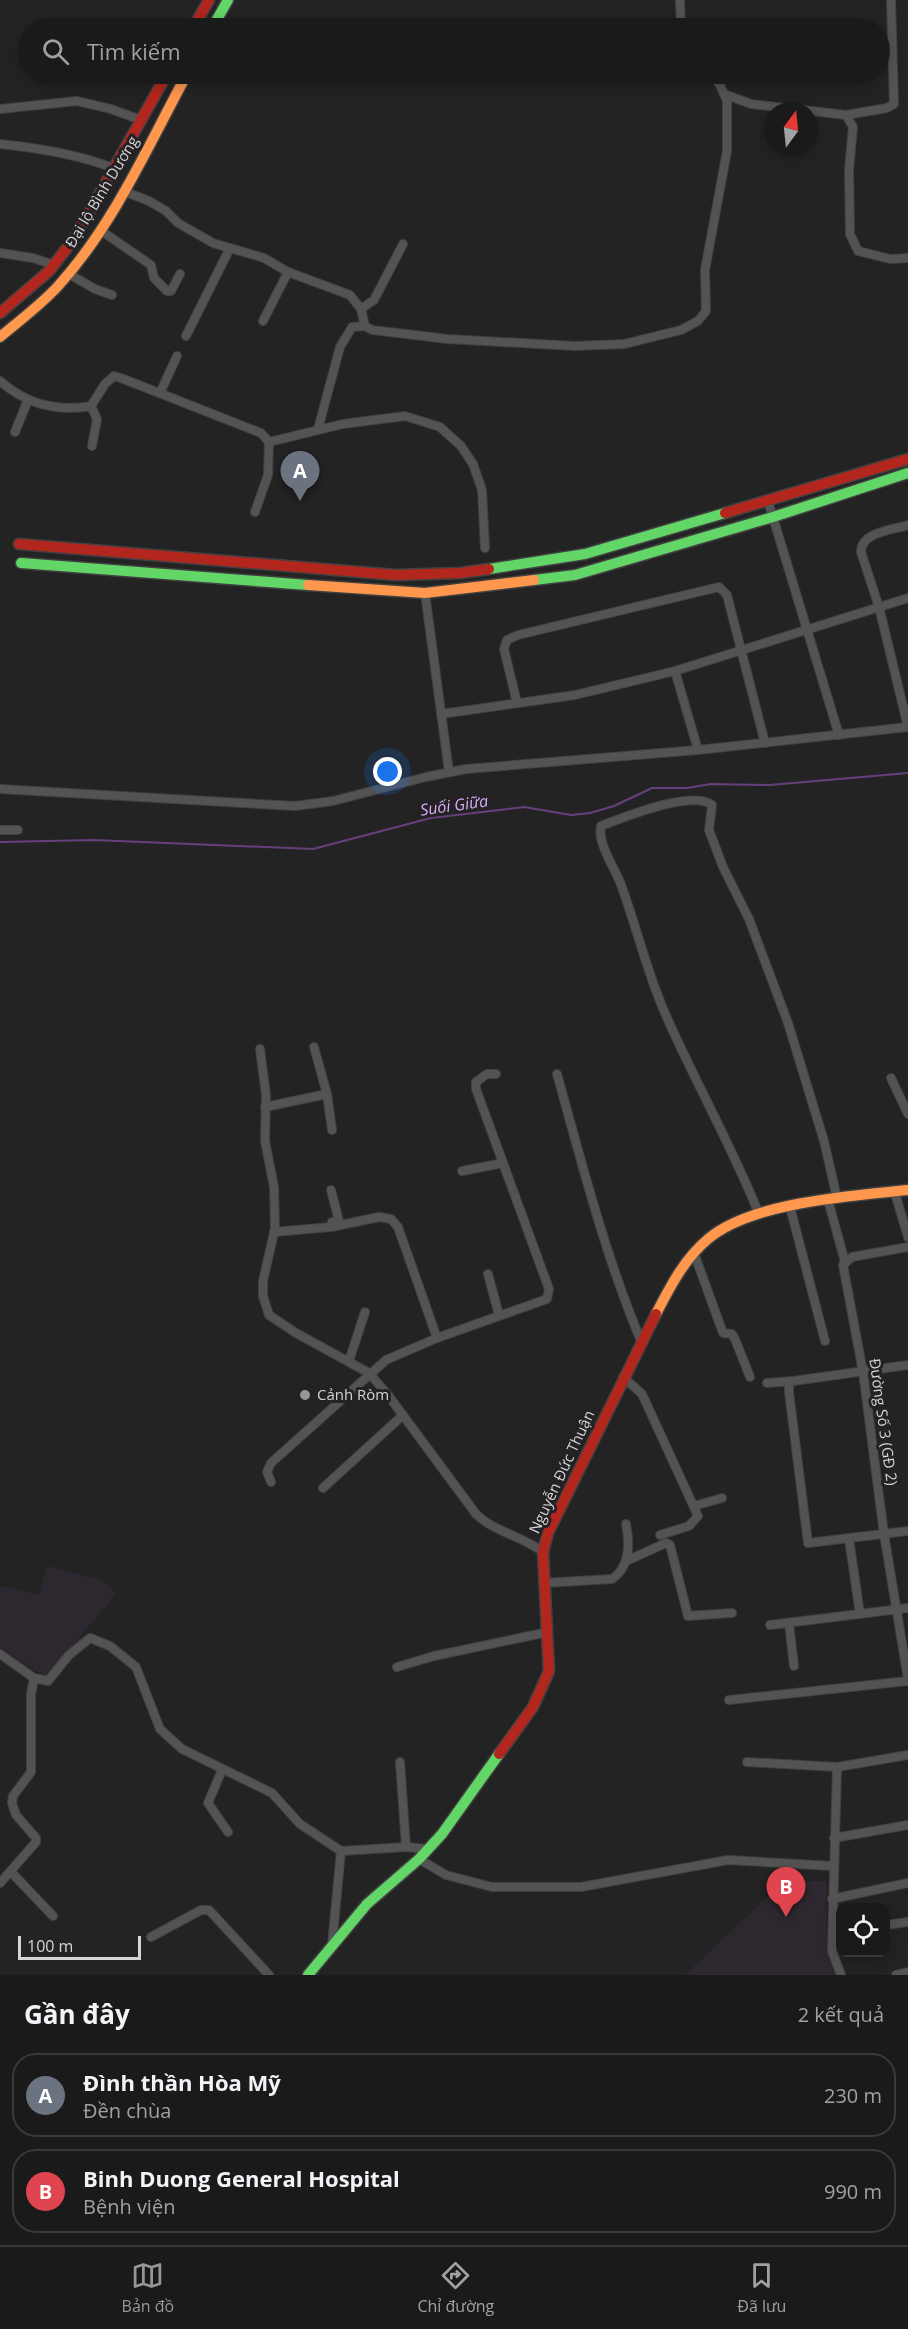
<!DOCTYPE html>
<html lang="vi">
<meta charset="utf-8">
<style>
:root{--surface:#1b1a1b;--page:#282728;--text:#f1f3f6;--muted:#a0a1a3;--line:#39383a;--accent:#979698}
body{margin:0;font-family:"Open Sans",sans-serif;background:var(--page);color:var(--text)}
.controls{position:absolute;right:18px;bottom:18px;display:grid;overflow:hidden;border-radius:12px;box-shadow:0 3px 15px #0003}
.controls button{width:54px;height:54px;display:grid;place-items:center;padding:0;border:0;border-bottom:2px solid var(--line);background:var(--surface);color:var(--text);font:30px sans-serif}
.compass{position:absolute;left:764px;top:102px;width:54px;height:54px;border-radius:50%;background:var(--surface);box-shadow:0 3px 15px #0003;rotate:15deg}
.scale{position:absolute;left:18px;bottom:15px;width:123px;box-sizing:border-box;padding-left:6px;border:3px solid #d5d4d6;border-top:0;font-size:16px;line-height:21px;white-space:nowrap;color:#d5d4d6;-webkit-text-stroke:4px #242225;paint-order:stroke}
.you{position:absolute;left:388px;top:772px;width:21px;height:21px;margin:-15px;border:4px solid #fff;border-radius:50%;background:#1a73e8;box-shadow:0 0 0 9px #1a73e833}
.badge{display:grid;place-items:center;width:39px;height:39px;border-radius:50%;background:var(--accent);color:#fff;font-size:20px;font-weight:700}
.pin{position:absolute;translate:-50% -50px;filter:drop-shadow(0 2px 3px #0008)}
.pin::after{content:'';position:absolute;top:32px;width:21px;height:18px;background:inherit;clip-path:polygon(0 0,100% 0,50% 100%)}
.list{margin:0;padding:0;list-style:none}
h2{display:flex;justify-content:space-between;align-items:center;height:78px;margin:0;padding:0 24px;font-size:26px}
h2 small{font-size:20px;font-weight:400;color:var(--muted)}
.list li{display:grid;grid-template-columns:39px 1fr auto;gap:18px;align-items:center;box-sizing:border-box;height:84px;margin:0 12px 12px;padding:0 12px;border:2px solid var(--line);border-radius:24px}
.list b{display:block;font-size:22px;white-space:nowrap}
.list p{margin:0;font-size:20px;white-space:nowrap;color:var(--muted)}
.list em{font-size:20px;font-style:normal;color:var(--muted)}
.icon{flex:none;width:33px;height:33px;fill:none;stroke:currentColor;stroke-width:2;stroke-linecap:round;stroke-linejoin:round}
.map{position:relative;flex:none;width:908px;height:1975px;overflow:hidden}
.search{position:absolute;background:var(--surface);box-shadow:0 3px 15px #0003;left:18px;right:18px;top:18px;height:66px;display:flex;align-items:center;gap:15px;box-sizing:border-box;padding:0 21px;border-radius:33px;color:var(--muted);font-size:22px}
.sheet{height:270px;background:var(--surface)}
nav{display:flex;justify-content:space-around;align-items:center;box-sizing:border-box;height:84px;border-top:2px solid var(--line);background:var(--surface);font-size:16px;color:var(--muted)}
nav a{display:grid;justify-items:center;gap:3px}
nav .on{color:var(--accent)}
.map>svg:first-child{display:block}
.built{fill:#2d282f}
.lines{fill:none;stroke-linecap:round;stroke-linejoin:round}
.stream{stroke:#66407d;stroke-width:2}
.street-casing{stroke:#414141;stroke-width:10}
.fast-casing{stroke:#414141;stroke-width:13}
.slow-casing{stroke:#414141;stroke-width:13}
.jam-casing{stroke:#414141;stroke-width:13}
.street{stroke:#545354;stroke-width:8}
.fast{stroke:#63d668;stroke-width:10}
.slow{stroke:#ff974d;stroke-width:10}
.jam{stroke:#b3261e;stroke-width:10}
.poi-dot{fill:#979698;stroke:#242225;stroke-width:2}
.labels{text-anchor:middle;stroke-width:6;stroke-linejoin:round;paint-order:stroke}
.street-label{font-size:15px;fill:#d5d4d6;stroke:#242225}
.poi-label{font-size:15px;fill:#d5d4d6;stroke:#242225;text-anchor:start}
.water-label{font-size:16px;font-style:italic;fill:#daacf8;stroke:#242225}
</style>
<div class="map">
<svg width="908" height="1975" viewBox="0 0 908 1975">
<rect width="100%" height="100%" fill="#242324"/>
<!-- built -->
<g class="built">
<polygon points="47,1566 102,1580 116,1594 46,1677 0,1648 0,1586 39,1595"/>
<polygon points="784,1881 826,1881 827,1953 836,1975 685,1975"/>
</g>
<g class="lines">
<!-- stream -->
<polyline class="stream" points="0,842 94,840 313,849 431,818 524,807 571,815 590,813 614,806 652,788 687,788 711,784 770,785 908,773"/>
<defs>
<g id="street">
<polyline points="680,0 681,28"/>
<polyline points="724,94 751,104 846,115 853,127 849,170 850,234 858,251 890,259 908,258"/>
<polyline points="0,109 77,101 111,109 141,120"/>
<polyline points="846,115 887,108 894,104 891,0"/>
<path d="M 0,144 C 39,148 77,154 113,168"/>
<polyline points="123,191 149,201 166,211 178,223 213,243 264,258 288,272 350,295 361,309 365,326 372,330 448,339 575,346 624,344 681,330 698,321 706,311 705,270 727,151 727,101 719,83 709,74"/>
<polyline points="100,230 151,265 154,278 167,291 171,291 180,274"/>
<polyline points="0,253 33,258 54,265"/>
<polyline points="69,274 95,289 112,295"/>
<polyline points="361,309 374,300 403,244"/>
<polyline points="263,321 288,272"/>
<polyline points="186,336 230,248"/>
<path d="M 0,381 C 26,404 57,412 91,406 L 105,384 L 114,376 L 121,378 L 261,433 L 269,442 L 268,475 L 255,512"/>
<polyline points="160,393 177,356"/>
<polyline points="91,406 97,419 92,446"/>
<polyline points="318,429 340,347 352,327 365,326"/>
<polyline points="15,432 28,400"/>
<polyline points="269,442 343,424 405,416 440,427 461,446 473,464 482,490 485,548"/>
<polyline points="768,501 839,735"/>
<polyline points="425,593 449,772"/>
<polyline points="675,671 698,750"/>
<polyline points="517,703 504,649 507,640 518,635 719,587 727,595 765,743"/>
<polyline points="441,714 575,695 675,671 908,598"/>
<path d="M 908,727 L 879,607 L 861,552 C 861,532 892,530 908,525"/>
<polyline points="0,789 295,806 333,801 426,777 466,769 698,750 908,727"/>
<polyline points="0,830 18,830"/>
<polyline points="314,1047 327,1094"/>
<path d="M 260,1049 L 266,1095 L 265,1141 L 274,1187 L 275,1228 L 263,1281 L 263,1296 L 269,1315 L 296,1333 L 369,1373 L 388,1395 L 476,1514 C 494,1532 523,1536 543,1552"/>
<path d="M 557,1074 C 582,1164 605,1255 641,1341"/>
<polyline points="891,1078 908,1114"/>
<polyline points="265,1107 327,1094 332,1130"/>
<polyline points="462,1171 503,1163"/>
<polyline points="331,1190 339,1221 332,1222"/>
<polyline points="895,1193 908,1237"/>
<polyline points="828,1200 845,1262"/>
<polyline points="790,1207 825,1341"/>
<path d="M 759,1214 C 731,1144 694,1080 664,1011 C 646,969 636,925 620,882 C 614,867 597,842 601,826 L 606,824 C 628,816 692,790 712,805 L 709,830 L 723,867 L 749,919 L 788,1023 L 824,1141 L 837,1198"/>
<polyline points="274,1232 331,1227 379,1217 391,1219 398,1227 437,1338"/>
<polyline points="908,1247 852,1257 843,1265 863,1372 884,1534 908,1679"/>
<polyline points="694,1253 723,1333 732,1334 735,1339 750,1377"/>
<polyline points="488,1274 499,1315"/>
<polyline points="349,1361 365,1312"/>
<polyline points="908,1365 793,1381 789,1384 789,1392 808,1543 908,1531"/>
<polyline points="623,1377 642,1394 698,1516 689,1526 660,1535"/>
<polyline points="767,1383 793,1381"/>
<polyline points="271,1482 267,1472 271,1463 386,1360 437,1338 547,1299 549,1289 476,1089 476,1082 487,1074 496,1074"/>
<polyline points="323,1488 403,1415"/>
<polyline points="694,1506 722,1498"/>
<polyline points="849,1539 860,1614"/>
<polyline points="626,1561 666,1543 670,1545 688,1616 732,1613"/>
<path d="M 543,1583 L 612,1579 C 630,1567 630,1544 626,1524"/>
<polyline points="789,1623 794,1666"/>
<polyline points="770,1625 908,1608"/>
<polyline points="0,1654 34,1678"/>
<polyline points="397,1667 434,1656 548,1632"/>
<polyline points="729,1700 908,1681"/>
<polyline points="400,1762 406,1847"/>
<polyline points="747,1762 837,1767 908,1755"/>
<polyline points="837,1767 832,1951 841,1975"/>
<polyline points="222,1770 208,1803 228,1832"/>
<polyline points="834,1838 908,1825"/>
<polyline points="419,1859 446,1875 492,1887 581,1887 728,1860 833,1866"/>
<polyline points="11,1872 53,1916"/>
<polyline points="0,1883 36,1842 36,1838 16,1815 12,1803 13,1796 31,1772 31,1694 34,1678 48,1681 69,1655 90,1638 110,1646 136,1667 160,1729 182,1749 272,1793 300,1824 341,1851"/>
<polyline points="832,1899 908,1883"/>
<polyline points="886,1925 908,1922"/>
<polyline points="151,1937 201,1910 209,1910 269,1975"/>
<polyline points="332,1945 341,1851 406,1847 429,1849"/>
<polyline points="896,1975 908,1972"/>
</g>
<g id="fast">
<polyline points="212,28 228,0"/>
<polyline points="21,563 308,585"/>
<polyline points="489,569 585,554 725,513"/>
<polyline points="534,580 575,575 773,517 908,473"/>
<polyline points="308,1975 367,1904 419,1859 442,1834 499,1754"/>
</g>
<g id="slow">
<path d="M 0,337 C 20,320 41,305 59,285 C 114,224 148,146 187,74"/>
<polyline points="308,585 425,593 534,580"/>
<path d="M 656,1314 C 670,1287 684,1259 708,1239 C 751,1202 852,1196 908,1190"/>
</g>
<g id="jam">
<polyline points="193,28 209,0"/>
<polyline points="0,313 49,271 74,239 167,74"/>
<polyline points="725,513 908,459"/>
<polyline points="19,544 396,575 460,573 489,569"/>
<polyline points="499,1754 533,1707 549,1671 543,1552 548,1533 656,1314"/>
</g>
</defs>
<!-- street casing -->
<use href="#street" class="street-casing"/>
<!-- fast casing -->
<use href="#fast" class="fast-casing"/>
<!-- slow casing -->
<use href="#slow" class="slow-casing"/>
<!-- jam casing -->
<use href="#jam" class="jam-casing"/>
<!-- street -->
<use href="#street" class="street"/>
<!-- fast -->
<use href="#fast" class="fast"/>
<!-- slow -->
<use href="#slow" class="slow"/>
<!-- jam -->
<use href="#jam" class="jam"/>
</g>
<!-- markers -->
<circle class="poi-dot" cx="305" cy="1395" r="6"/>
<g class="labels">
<!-- street labels -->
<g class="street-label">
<text transform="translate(102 192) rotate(-59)" y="5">Đại lộ Bình Dương</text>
<text transform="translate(883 1422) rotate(82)" y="5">Đường Số 3 (GĐ 2)</text>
<text transform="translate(562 1472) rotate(-65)" y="5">Nguyễn Đức Thuận</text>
</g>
<!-- poi labels -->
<g class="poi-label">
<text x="317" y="1400">Cảnh Ròm</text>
</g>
<!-- water labels -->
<g class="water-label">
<text transform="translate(454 805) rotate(-8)" y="6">Suối Giữa</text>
</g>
</g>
</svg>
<div class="controls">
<button><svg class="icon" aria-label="locate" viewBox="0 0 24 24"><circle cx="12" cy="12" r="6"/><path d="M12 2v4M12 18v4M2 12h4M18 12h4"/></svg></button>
</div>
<svg class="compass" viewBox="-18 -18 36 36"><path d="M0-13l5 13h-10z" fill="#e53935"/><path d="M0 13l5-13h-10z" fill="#a0a1a3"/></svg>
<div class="scale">100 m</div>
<div class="you"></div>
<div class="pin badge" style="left:300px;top:501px;background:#6b7280">A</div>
<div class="pin badge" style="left:786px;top:1917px;background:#e0444e">B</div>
<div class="search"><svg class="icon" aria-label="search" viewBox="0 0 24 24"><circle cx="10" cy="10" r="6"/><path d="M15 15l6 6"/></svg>Tìm kiếm</div>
</div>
<section class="sheet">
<h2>Gần đây<small>2 kết quả</small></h2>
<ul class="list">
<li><span class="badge" style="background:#6b7280">A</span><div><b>Đình thần Hòa Mỹ</b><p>Đền chùa</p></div><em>230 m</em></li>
<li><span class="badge" style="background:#e0444e">B</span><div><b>Binh Duong General Hospital</b><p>Bệnh viện</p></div><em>990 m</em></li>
</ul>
</section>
<nav>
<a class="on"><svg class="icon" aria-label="map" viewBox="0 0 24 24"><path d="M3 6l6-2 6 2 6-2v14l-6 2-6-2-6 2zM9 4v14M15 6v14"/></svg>Bản đồ</a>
<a><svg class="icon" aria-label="directions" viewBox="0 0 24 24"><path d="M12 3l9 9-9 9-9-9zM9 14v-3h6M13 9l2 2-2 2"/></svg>Chỉ đường</a>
<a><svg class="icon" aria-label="saved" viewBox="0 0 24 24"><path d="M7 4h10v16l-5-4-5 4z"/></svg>Đã lưu</a>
</nav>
